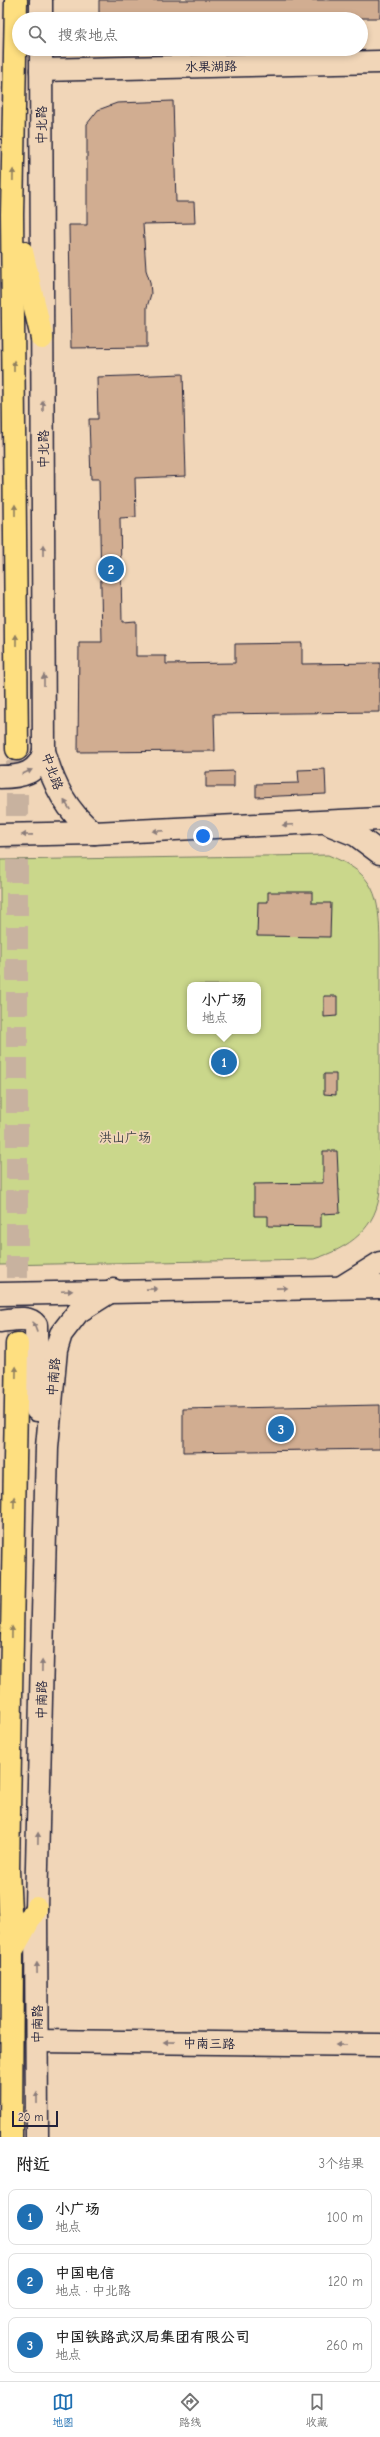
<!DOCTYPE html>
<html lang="zh">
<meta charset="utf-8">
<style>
:root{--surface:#fff;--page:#f2f2f2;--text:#222;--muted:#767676;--line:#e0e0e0;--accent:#1f6fb2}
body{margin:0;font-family:"Comic Neue","LXGW WenKai TC",sans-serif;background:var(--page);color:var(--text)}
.scale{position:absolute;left:12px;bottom:10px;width:46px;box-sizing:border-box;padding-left:4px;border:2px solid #22223b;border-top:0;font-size:11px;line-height:14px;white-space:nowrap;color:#22223b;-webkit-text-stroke:3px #f1d6b8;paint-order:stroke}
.you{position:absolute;left:203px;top:836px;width:14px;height:14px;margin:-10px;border:3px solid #fff;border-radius:50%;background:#1a73e8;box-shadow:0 0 0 6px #1a73e833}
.badge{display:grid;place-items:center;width:26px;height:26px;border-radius:50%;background:var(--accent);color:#fff;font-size:13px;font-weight:700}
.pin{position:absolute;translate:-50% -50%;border:2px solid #fff;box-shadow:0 1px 4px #0006}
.popup{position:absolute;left:187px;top:982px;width:74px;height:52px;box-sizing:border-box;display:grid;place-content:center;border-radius:8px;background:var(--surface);filter:drop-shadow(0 1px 3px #0005);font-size:13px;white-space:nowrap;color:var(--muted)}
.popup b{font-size:15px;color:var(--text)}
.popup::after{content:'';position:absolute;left:50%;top:100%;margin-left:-8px;border:8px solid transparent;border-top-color:var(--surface)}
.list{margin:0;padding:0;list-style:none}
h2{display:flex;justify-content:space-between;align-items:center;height:52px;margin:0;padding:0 16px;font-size:17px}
h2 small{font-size:13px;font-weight:400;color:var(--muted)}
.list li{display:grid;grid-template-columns:26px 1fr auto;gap:12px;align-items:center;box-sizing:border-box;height:56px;margin:0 8px 8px;padding:0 8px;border:1px solid var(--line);border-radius:8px}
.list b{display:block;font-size:15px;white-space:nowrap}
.list p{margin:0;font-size:13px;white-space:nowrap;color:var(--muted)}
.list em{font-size:13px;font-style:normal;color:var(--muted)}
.icon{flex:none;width:22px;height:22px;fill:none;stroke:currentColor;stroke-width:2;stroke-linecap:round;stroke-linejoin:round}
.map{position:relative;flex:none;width:380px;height:2137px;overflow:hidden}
.search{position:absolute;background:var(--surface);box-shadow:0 2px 6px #0003;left:12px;right:12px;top:12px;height:44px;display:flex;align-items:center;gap:10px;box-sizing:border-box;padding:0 14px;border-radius:22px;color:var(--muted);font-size:15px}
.sheet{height:244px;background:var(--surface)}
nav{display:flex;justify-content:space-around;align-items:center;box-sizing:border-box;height:56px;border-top:1px solid var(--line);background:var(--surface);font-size:11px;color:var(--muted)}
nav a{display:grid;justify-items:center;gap:2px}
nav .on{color:var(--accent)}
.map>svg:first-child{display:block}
.green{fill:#cad78b;stroke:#767c63;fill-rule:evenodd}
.building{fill:#d1ad91;stroke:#22223b}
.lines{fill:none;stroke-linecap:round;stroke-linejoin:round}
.primary-tunnel{stroke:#c8b29f;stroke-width:22;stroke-dasharray:22 11;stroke-linecap:butt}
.secondary-casing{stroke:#22223b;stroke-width:25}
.primary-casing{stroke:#22223b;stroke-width:25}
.secondary{stroke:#f1d6b8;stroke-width:22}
.primary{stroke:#fedf80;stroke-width:22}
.oneway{fill:#90805e}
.oneway2{fill:#8a7c7a}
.labels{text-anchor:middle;stroke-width:3.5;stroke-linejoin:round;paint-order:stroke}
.street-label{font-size:13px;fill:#22223b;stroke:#f1d6b8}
.park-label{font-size:13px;fill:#44464b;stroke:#f1d6b8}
</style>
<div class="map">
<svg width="380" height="2137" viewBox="0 0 380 2137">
<rect width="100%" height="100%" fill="#f1d6b8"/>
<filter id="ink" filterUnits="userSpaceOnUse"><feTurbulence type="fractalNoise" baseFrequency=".025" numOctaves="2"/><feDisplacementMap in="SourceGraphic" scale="8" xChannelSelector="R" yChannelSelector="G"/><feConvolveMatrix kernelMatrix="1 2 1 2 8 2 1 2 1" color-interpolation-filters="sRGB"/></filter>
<g filter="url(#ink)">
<!-- green -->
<path class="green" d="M 328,855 C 376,874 379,895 380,943 L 380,1189 C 378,1228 349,1248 314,1259 L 0,1265 L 0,860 ZM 190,985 L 258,985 L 258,1031 L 190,1031 Z"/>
<!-- building -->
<g class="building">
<polygon points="99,0 380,0 380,18 99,19"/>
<polygon points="173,101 176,202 194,202 195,223 143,224 146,270 150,282 151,294 147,307 147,347 71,348 69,225 87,225 87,124 98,110 117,103"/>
<polygon points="183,374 186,476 135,478 136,517 120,518 122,622 136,621 136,656 166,656 166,664 235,663 235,644 302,643 302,664 380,663 380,712 214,714 215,751 78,752 79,642 102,642 99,479 91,479 89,419 98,419 97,377"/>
<polygon points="325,769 326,794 256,797 256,784 299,783 298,770"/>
<polygon points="234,771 234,787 206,787 206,772"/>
<polygon points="268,892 312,892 312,903 331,903 330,937 257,936 258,902 268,902"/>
<polygon points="324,996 337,996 337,1016 324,1017"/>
<polygon points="324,1074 336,1074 336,1095 324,1094"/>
<polygon points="323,1151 337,1151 340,1213 321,1214 321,1227 268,1226 268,1216 254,1216 254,1184 323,1183"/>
<polygon points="380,1405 380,1449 183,1452 183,1409"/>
</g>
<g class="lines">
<!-- primary-tunnel -->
<polyline class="primary-tunnel" points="17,1344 17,749"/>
<defs>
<g id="secondary">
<polyline points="41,19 41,0"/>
<path d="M 41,49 L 44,751 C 53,784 67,812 94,833"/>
<polyline points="41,70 380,62"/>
<path d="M 0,777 C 20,777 39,774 44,751"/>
<polyline points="331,825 356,835 380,853"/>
<polyline points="0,835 94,833 380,819"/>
<polyline points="343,1286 380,1263"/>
<polyline points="0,1294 380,1287"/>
<path d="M 0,1321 C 11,1320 29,1315 36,1325 L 37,1410"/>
<polyline points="37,2041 380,2045"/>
<polyline points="37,2137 36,1908 47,1447 56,1350 61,1334 78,1312 113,1290"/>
</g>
<g id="primary">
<polyline points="16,0 12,214 17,749"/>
<polyline points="22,252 42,338"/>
<polyline points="12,1951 36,1908"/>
<polyline points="11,2137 12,1951 8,1871 17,1344"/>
</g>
</defs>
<!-- secondary casing -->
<use href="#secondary" class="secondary-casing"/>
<!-- primary casing -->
<use href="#primary" class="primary-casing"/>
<!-- secondary -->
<use href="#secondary" class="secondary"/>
<!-- primary -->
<use href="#primary" class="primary"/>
</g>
<!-- one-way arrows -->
<defs><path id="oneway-solid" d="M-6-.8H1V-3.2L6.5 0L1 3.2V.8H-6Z"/></defs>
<g class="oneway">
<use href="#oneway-solid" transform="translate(13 175) rotate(-89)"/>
<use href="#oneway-solid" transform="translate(14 366) rotate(-90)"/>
<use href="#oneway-solid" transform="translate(15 510) rotate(-90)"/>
<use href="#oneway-solid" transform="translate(16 640) rotate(-90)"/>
<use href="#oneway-solid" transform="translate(16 1372) rotate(-89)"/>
<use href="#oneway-solid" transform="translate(14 1502) rotate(-89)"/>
<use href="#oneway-solid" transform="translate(12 1632) rotate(-89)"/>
</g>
<g class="oneway2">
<use href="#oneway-solid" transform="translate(43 406) rotate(-90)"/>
<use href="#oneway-solid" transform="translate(43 550) rotate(-90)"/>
<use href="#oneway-solid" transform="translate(44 680) rotate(-90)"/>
<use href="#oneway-solid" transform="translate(27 772) rotate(-24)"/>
<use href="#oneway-solid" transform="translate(67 805) rotate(-123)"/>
<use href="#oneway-solid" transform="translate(288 825) rotate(178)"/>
<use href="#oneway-solid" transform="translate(158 831) rotate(178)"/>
<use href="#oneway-solid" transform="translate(27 835) rotate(179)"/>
<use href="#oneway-solid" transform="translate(282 1288) rotate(-1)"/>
<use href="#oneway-solid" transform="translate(152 1289) rotate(-1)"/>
<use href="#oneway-solid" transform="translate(67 1291) rotate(-2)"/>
<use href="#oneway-solid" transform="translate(35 1327) rotate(-111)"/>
<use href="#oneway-solid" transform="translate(42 1666) rotate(-89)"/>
<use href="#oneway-solid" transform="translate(38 1838) rotate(-89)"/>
<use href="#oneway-solid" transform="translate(37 1968) rotate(-91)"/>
<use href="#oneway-solid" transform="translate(169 2042) rotate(-179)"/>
<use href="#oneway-solid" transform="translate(341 2045) rotate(-179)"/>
<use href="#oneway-solid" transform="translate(37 2098) rotate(-90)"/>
</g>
</g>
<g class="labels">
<!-- street labels -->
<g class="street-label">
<text transform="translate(211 66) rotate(-1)" y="5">水果湖路</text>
<text transform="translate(41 125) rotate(-90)" y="5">中北路</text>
<text transform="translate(43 449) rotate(-90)" y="5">中北路</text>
<text transform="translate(53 771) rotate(70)" y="5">中北路</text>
<text transform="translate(53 1377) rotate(-85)" y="5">中南路</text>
<text transform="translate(41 1700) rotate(-89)" y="5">中南路</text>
<text transform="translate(37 2024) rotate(-90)" y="5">中南路</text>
<text transform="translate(209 2043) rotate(1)" y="5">中南三路</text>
</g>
<!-- park labels -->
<g class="park-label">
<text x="125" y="1142">洪山广场</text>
</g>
</g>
</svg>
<div class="scale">20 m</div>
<div class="you"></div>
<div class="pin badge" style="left:224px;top:1062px">1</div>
<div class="popup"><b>小广场</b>地点</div>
<div class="pin badge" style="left:111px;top:569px">2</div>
<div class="pin badge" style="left:281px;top:1429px">3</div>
<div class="search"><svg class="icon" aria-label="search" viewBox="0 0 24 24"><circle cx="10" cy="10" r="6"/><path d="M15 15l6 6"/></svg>搜索地点</div>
</div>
<section class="sheet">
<h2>附近<small>3个结果</small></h2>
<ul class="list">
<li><span class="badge">1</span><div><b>小广场</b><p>地点</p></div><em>100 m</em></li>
<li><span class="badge">2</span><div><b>中国电信</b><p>地点 · 中北路</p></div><em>120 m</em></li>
<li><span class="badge">3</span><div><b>中国铁路武汉局集团有限公司</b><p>地点</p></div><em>260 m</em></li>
</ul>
</section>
<nav>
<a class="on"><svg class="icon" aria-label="map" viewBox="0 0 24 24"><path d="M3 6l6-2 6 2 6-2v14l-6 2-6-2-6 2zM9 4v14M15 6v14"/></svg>地图</a>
<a><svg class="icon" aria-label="directions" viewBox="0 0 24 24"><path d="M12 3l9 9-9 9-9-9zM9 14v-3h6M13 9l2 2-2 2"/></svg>路线</a>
<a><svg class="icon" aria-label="saved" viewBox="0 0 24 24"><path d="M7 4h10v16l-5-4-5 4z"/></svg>收藏</a>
</nav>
